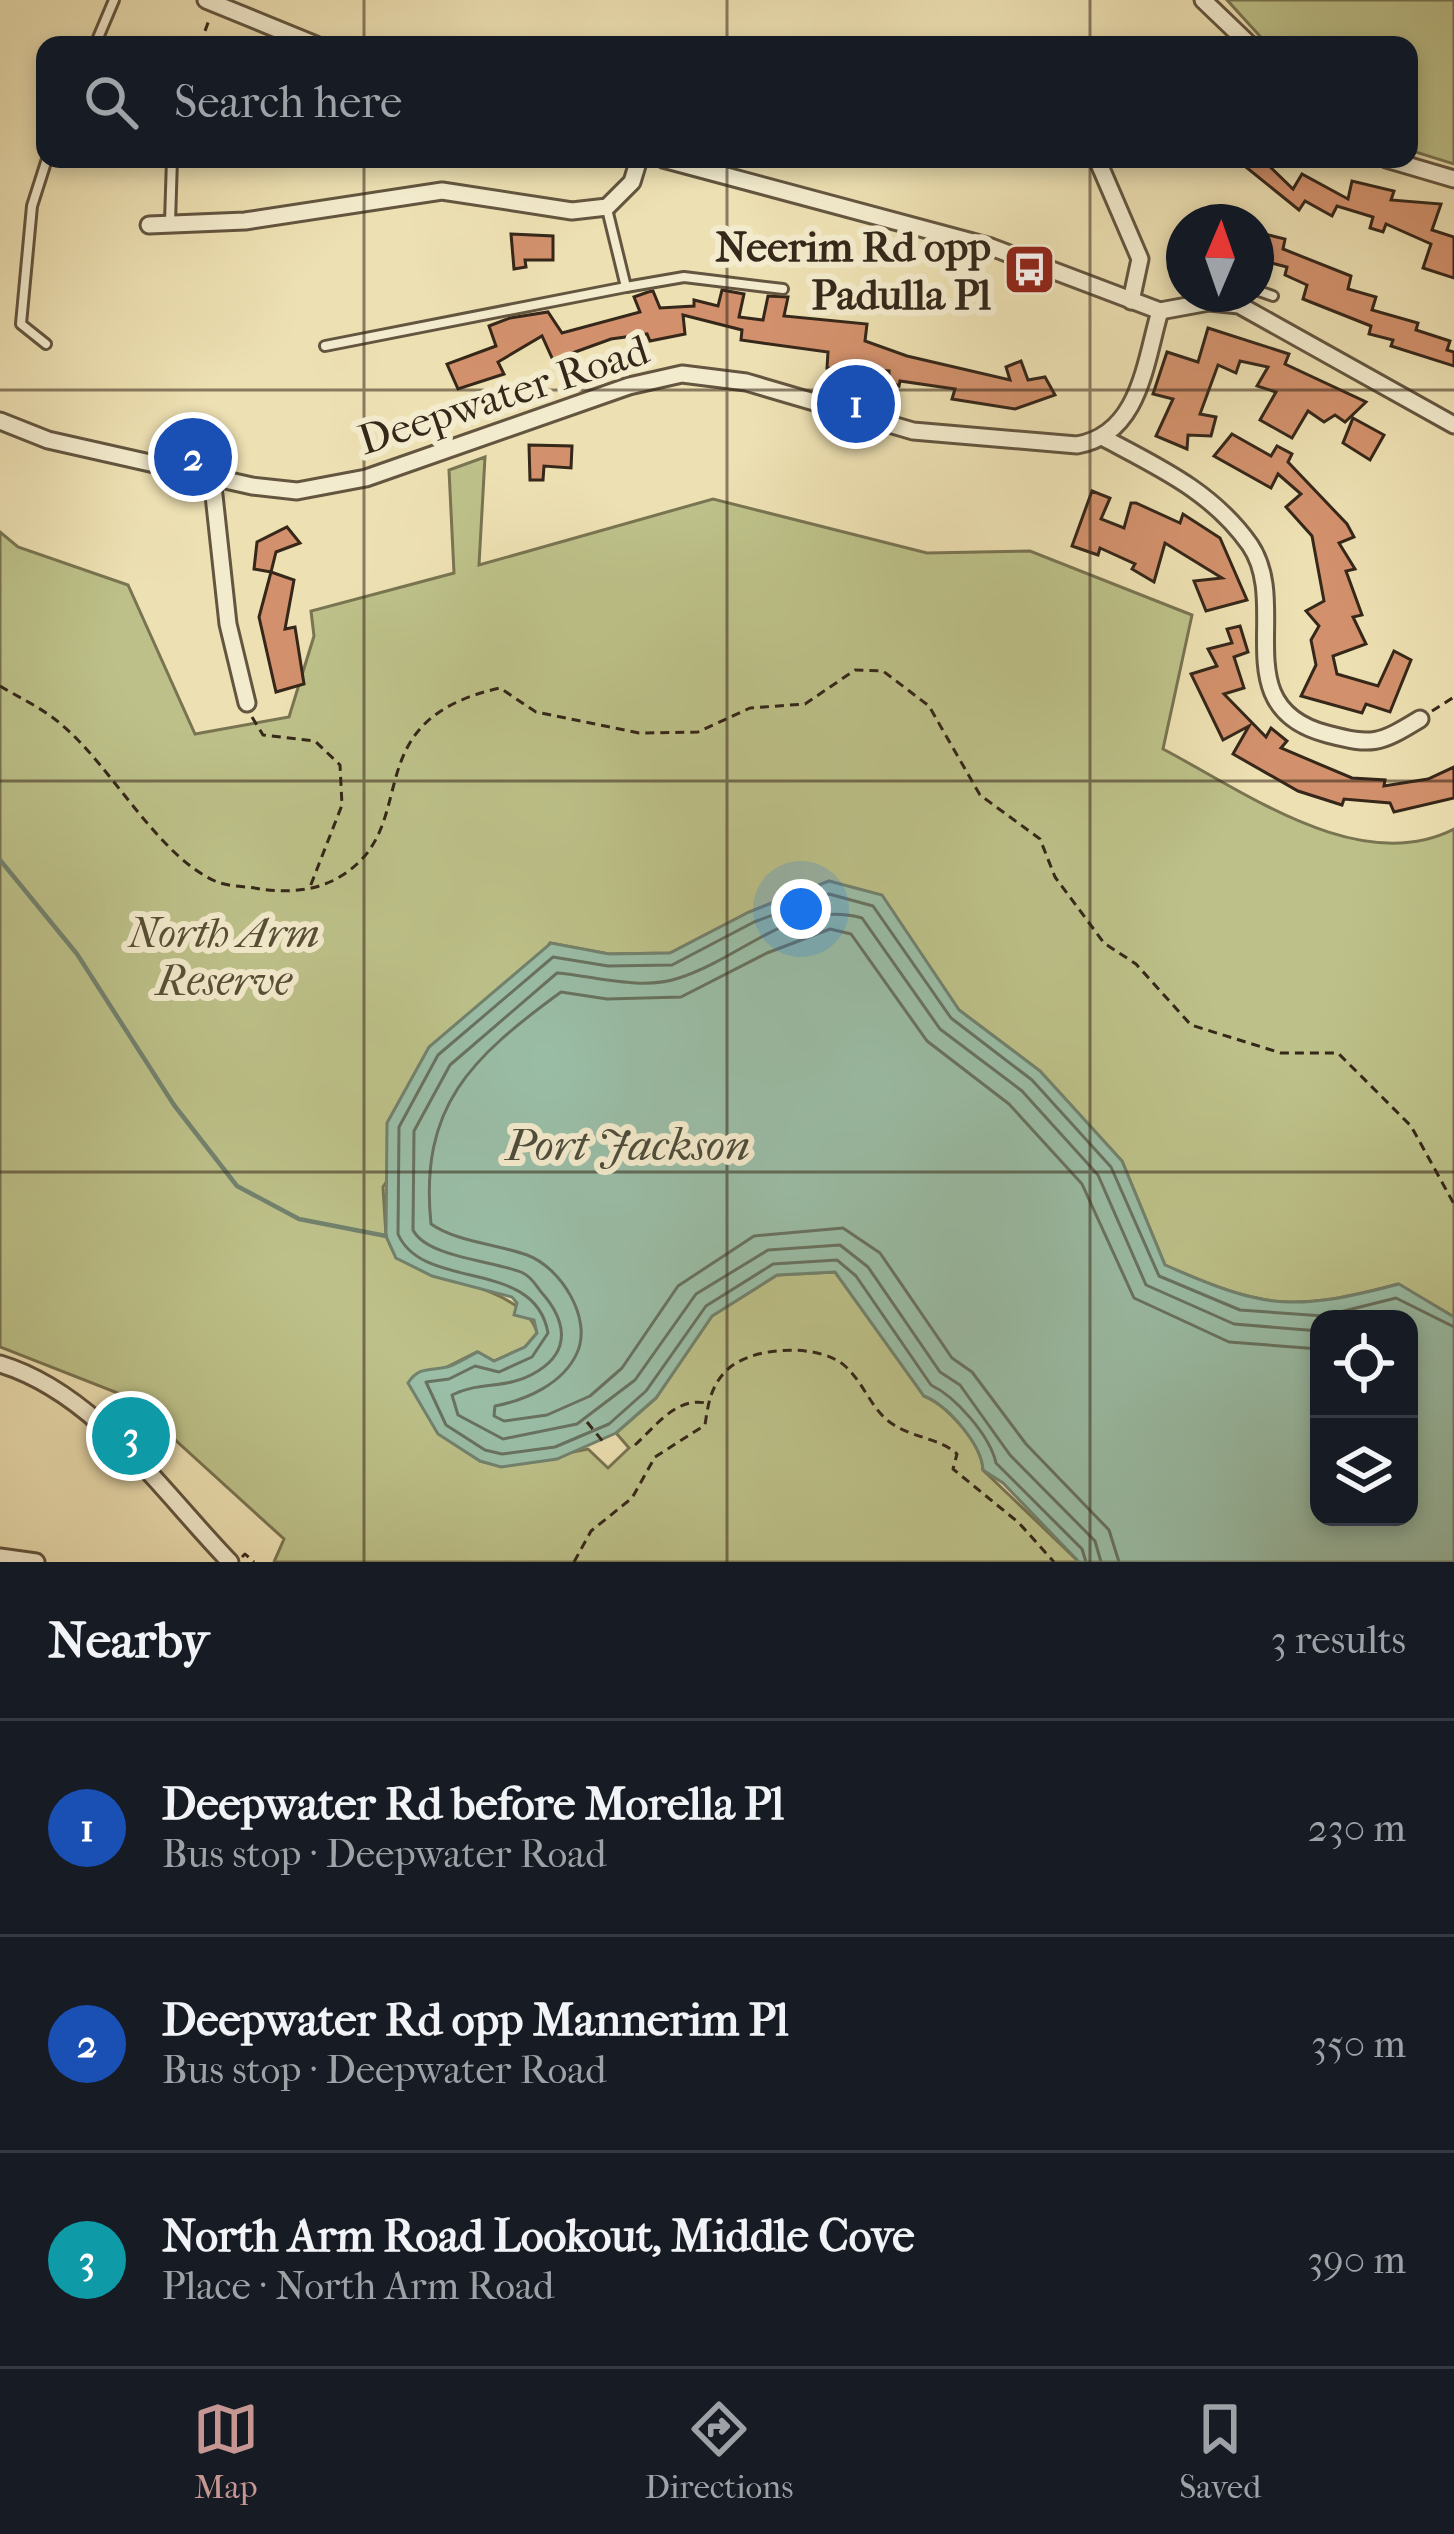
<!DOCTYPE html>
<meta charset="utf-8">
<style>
:root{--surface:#171b24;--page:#242831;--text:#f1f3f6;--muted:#9ea1a6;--line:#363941;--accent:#c59692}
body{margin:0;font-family:"IM FELL French Canon",serif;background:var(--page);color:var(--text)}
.controls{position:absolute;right:36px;bottom:36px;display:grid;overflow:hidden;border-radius:24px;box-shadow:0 6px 18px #0003}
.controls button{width:108px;height:108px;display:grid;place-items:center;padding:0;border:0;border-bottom:3px solid var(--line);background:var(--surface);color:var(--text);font:60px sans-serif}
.compass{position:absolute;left:1166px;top:204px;width:108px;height:108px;border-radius:50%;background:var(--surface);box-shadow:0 6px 18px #0003;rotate:2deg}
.you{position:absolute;left:801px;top:909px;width:42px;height:42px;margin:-30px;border:9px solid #fff;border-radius:50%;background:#1a73e8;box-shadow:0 0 0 18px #1a73e833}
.badge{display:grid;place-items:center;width:78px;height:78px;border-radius:50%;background:var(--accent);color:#fff;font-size:39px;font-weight:700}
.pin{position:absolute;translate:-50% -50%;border:6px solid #fff;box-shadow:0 3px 12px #0006}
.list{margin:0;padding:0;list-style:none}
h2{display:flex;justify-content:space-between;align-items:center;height:156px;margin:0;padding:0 48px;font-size:51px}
h2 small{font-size:39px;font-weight:400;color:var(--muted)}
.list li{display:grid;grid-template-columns:78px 1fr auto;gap:36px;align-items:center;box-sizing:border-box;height:216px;padding:0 48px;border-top:3px solid var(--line)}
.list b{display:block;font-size:45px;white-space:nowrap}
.list p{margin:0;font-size:39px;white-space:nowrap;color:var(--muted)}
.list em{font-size:39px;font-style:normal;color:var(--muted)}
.icon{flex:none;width:66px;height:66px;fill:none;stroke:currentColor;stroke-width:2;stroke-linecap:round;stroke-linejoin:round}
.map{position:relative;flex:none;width:1454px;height:1562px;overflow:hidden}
.search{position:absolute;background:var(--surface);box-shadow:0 6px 18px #0003;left:36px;right:36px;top:36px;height:132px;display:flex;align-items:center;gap:30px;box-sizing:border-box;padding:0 42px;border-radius:24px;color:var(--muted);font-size:45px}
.sheet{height:804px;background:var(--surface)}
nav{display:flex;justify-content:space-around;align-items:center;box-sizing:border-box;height:168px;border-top:3px solid var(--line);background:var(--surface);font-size:33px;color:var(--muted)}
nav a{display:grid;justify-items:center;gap:6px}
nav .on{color:var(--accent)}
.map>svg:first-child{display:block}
.green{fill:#bdc189;stroke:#797451;stroke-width:3}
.water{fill:#9abea7;stroke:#72826e;stroke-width:3;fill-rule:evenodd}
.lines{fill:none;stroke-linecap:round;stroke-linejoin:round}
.shore{stroke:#687260;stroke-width:3}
.stream{stroke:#72826e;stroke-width:4.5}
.building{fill:#d2916c;stroke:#352719;stroke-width:3}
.service-casing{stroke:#63553f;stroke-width:14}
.minor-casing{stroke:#63553f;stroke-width:21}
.path{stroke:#352719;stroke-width:3;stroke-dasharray:9 6;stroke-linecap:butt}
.service{stroke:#f3ebcd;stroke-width:8}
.minor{stroke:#f3ebcd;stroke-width:15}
.grid{fill:none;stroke:#352719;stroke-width:3;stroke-opacity:0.55}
.labels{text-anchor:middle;stroke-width:12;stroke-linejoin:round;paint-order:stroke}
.poi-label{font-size:42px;font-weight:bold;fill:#352719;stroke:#f3ebcd;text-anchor:end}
.street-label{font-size:42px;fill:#352719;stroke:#f3ebcd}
.park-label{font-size:42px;font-style:italic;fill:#574e35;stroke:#f3ebcd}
.water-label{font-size:45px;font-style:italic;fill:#4e4d3c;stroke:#f3ebcd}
</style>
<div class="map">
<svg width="1454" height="1562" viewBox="0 0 1454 1562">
<rect width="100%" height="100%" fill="#ede0b2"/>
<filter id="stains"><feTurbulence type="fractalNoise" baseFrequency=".00167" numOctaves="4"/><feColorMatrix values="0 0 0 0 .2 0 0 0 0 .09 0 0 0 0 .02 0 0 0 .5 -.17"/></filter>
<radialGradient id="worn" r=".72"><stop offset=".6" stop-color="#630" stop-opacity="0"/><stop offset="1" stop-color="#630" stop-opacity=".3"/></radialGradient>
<!-- green -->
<g class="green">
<polygon points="1227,0 1454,0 1454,164 1409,150 1409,45 1268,45"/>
<path d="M 485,457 L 479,565 L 713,499 L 927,553 L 1030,551 L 1192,615 L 1163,749 C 1245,792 1360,877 1454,829 L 1454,1317 L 1398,1284 C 1294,1312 1264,1309 1165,1265 L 1122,1161 L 1040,1071 L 959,1010 L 882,896 L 829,881 L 749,912 L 670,953 L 609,954 L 550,943 L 383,1187 L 386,1236 L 396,1258 C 435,1278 527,1290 537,1333 L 525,1347 L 494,1361 L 477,1352 L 445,1368 L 480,1461 L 501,1466 L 588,1449 L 608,1468 L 629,1448 L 616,1433 L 656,1398 L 712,1316 L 777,1275 L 835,1272 L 924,1396 C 947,1405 982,1444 983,1470 L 1079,1562 L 274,1562 L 284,1539 L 128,1397 L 0,1347 L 0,532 L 18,547 L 128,585 L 195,734 L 289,717 L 314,636 L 311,611 L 454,573 L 449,470 Z"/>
</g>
<!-- water -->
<path class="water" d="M 829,881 L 882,895 L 959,1010 L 1040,1071 L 1122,1161 L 1165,1265 C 1264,1309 1294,1312 1399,1284 L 1454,1317 L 1454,1562 L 1079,1562 L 1003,1483 L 983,1470 C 982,1444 947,1405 924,1396 L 835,1272 L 777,1275 L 712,1316 L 656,1398 L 616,1433 L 557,1459 L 501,1467 L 480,1461 L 438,1434 L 408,1383 C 419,1366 430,1371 447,1367 C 456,1365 468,1356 478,1352 L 494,1361 L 525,1347 L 537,1333 L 534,1320 L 514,1315 L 517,1303 L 512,1297 L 432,1276 L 396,1258 L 386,1236 L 387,1123 L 429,1047 L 551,943 L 609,954 L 670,953 L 749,912 ZM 1319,1319 L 1409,1319 L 1409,1517 L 1319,1517 Z"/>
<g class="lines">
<!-- shore -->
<g class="shore">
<path d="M 1086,1562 L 1082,1549 L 996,1463 C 990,1436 956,1397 931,1385 L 856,1276 L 837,1260 L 773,1264 L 706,1306 L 646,1391 L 609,1424 L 555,1447 L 502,1454 L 485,1450 L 446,1425 L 426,1382 L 449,1379 L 475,1366 L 499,1372 L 532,1357 L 548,1333 C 535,1257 423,1292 398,1234 L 399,1127 L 438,1055 L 553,957 L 608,966 L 672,965 L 754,922 L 829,894 L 873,906 L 951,1018 L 1032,1080 L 1111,1167 L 1159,1276 L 1240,1310 L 1324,1316 L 1396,1298 L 1454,1327"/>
<path d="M 1101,1562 L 1095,1541 L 1010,1455 L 960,1385 L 940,1372 L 868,1267 L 840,1245 L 768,1250 L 696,1294 L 635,1380 L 577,1424 L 503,1439 L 458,1415 L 452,1395 C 482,1380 506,1391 538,1371 C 573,1349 564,1318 542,1293 C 536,1286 533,1278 523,1273 C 497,1261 427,1258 413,1230 L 414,1131 L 450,1065 L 557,973 C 595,976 641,991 679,978 C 742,958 793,899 862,918 L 940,1029 L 1022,1091 L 1098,1175 L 1146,1285 L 1234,1324 L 1319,1331"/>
<path d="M 1119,1562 L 1109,1530 L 1026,1444 L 972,1372 L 952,1358 L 880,1253 L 843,1228 L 754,1236 L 678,1286 L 622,1368 L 590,1396 L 547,1415 L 504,1421 L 494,1416 L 495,1406 C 526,1400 563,1384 577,1353 C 593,1318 560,1267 527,1255 C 497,1244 457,1242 431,1224 C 419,1106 471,1058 561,992 L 607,999 L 681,997 L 767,953 L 830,929 L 851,934 L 927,1041 L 1009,1104 L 1082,1184 L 1134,1298 L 1229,1342 L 1319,1349"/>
</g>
<!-- stream -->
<polyline class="stream" points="0,860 77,954 174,1105 237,1186 299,1219 386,1236"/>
</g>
<!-- building -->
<g class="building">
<polygon points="1236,159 1262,159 1293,189 1302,174 1348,199 1352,181 1394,191 1391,200 1441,204 1432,230 1454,237 1454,278 1423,268 1431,244 1386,224 1383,232 1370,228 1373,217 1337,206 1332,216 1305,201 1299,210"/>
<polygon points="1256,232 1285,239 1283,249 1351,276 1348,289 1376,297 1372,310 1418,323 1416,330 1450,341 1447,350 1454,352 1454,366 1391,346 1393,340 1369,334 1371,326 1303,299 1307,285 1285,275 1287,267 1256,259"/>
<polygon points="511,234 553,236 553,260 525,260 526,267 514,269"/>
<polygon points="722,290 744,294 739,317 763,320 768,296 788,297 784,316 867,324 865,341 907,356 1010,380 1006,367 1021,361 1028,380 1045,377 1055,395 1015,409 952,399 955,389 900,381 899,386 889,381 889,371 827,368 828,352 741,340 742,330 683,315 685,334 650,341 647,334 611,339 553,360 542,336 498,362 504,374 458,389 447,364 496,346 489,326 510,318 548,312 562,333 640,312 634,297 648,292 653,291 660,308 694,306 694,300 718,306"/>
<polygon points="1208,328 1289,354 1285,364 1366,402 1345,422 1335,415 1324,422 1308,411 1292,438 1260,420 1276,392 1257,386 1268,367 1240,361 1236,373 1218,365 1200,414 1216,417 1211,436 1188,435 1187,449 1156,436 1173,399 1153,394 1167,352 1198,362"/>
<polygon points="1353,418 1384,435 1370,460 1343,443"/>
<polygon points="1232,434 1271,456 1277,446 1292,454 1288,462 1347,524 1354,537 1339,543 1355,569 1346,571 1362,615 1353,617 1366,644 1333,656 1337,674 1378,686 1394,651 1411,660 1390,712 1366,704 1362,713 1301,696 1316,665 1311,640 1319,626 1306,611 1324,601 1312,536 1286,507 1301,494 1278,474 1271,488 1214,456"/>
<polygon points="529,445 572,446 571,468 544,466 543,480 530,480"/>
<polygon points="1092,491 1110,498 1101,519 1124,528 1131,503 1136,503 1180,523 1183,514 1220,538 1247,600 1206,611 1194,581 1222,578 1165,543 1154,582 1132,569 1135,564 1100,548 1098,555 1072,546"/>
<polygon points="287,527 300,543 276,552 271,572 254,569 257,542"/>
<polygon points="271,572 294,580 285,629 295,627 304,684 276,692 259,617"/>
<polygon points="1240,626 1248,652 1234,657 1244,688 1224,694 1266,737 1271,728 1287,741 1281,748 1352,778 1385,780 1384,786 1428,779 1454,767 1454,798 1394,812 1390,803 1344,799 1342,805 1298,791 1233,754 1249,726 1223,740 1191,674 1217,666 1208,649 1232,643 1227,629"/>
</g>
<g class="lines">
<defs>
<g id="service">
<polyline points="95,45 114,0"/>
<polyline points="170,222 172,159"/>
<polyline points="626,287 684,277 783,289"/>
<polyline points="1256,290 1273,296"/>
<polyline points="46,344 21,324 32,206 47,159"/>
<polyline points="325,346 626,287 607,209"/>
</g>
<g id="minor">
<polyline points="206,0 316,45"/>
<polyline points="1203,0 1250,45"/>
<polyline points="663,159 991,247 1160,311 1209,302 1239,305 1454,425"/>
<polyline points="1097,159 1140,259 1131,301"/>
<polyline points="1386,159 1454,179"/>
<polyline points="149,225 245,221 442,191 572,211 607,207 632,182 639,159"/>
<path d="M 0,421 L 48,440 L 252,486 L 297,491 L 366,478 L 629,386 L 682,374 L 746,382 L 913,431 L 1077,445 C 1140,434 1145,362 1160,311"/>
<path d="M 1102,437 C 1158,467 1212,491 1250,545 C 1292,607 1224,707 1327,734 C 1373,746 1379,744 1420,719"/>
<polyline points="212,477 228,624 247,703"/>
<path d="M 0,1364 C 96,1393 163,1493 230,1562"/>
<polyline points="0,1557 36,1562"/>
</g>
</defs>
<!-- service casing -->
<use href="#service" class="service-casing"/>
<!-- minor casing -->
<use href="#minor" class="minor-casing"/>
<!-- path -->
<g class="path">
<polyline points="200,45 210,17"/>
<path d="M 0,686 C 20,698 44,709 62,725 C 112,767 157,855 215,881 C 228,887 247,886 260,889 C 284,892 309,892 332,881 C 430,832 347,722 500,688 L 536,712 L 639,733 L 698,732 L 750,708 L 805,704 L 855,670 L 883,671 L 929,706 L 980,795 L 1040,839 L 1055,877 L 1104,943 L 1136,964 L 1191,1025 L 1281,1053 L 1338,1053 L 1411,1126 L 1454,1204"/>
<polyline points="1432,711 1454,697"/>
<polyline points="252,717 263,735 315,741 340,765 342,805 310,887"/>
<polyline points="587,1422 605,1444"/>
<path d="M 635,1445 C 656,1426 676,1397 706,1403"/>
<polyline points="242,1557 245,1554 254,1562"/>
<path d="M 574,1562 L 591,1531 L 632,1498 L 655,1457 L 705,1425 C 708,1405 710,1389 724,1373 C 747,1346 818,1342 845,1366 C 864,1383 871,1409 891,1423 C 912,1438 940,1438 957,1454 L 953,1469 L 1019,1523 L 1054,1562"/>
</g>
<!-- service -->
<use href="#service" class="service"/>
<!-- minor -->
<use href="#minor" class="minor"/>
</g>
<!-- grid -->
<path class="grid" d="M 364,0 L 364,45M 727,0 L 727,45M 1090,0 L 1090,45M 364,159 L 364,1562M 727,159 L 727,1562M 1090,159 L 1090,1562M 0,390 L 1454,390M 0,781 L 1454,781M 0,1172 L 1454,1172"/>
<!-- icons -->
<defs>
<symbol id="bus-square" viewBox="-11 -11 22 22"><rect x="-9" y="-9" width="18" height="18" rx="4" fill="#8f2418" stroke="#f3ebcd"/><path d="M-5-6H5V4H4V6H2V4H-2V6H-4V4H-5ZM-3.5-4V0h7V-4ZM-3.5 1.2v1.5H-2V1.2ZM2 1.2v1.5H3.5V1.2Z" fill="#fff"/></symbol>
</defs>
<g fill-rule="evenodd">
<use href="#bus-square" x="1000" y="240" width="59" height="59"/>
</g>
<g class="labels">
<!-- poi labels -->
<g class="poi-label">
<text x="991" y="261">Neerim Rd opp<tspan x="991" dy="48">Padulla Pl</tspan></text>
</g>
<!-- street labels -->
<g class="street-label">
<text transform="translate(503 394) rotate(-18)" y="15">Deepwater Road</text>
</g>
<!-- park labels -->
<g class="park-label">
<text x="224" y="947">North Arm<tspan x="224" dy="48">Reserve</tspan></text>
</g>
<!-- water labels -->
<g class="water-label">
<text x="628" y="1160">Port Jackson</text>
</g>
</g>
<rect width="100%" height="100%" filter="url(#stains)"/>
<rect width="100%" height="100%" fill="url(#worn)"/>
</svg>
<div class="controls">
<button><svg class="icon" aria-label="locate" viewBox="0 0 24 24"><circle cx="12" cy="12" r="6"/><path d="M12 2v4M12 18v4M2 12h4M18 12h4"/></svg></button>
<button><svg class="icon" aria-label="layers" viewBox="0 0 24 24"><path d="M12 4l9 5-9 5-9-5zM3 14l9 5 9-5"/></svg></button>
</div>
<svg class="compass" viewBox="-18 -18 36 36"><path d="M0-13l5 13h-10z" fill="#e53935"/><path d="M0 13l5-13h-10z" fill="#9ea1a6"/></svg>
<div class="you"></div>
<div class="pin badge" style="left:856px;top:404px;background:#1a4fb4">1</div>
<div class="pin badge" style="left:193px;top:457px;background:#1a4fb4">2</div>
<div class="pin badge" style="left:131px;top:1436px;background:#0f9aa8">3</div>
<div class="search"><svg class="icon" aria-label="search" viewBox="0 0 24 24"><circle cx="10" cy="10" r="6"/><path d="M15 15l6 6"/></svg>Search here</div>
</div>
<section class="sheet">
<h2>Nearby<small>3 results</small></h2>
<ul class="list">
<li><span class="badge" style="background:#1a4fb4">1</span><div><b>Deepwater Rd before Morella Pl</b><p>Bus stop · Deepwater Road</p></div><em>230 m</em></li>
<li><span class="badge" style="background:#1a4fb4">2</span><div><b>Deepwater Rd opp Mannerim Pl</b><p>Bus stop · Deepwater Road</p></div><em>350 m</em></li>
<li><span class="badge" style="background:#0f9aa8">3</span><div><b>North Arm Road Lookout, Middle Cove</b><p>Place · North Arm Road</p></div><em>390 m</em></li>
</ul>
</section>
<nav>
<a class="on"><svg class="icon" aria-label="map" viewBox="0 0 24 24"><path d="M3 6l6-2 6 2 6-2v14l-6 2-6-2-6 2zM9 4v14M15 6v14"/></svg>Map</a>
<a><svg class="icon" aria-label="directions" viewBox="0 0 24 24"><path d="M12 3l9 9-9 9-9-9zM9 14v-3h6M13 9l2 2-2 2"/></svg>Directions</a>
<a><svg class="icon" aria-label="saved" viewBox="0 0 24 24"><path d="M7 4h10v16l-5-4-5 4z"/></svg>Saved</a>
</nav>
